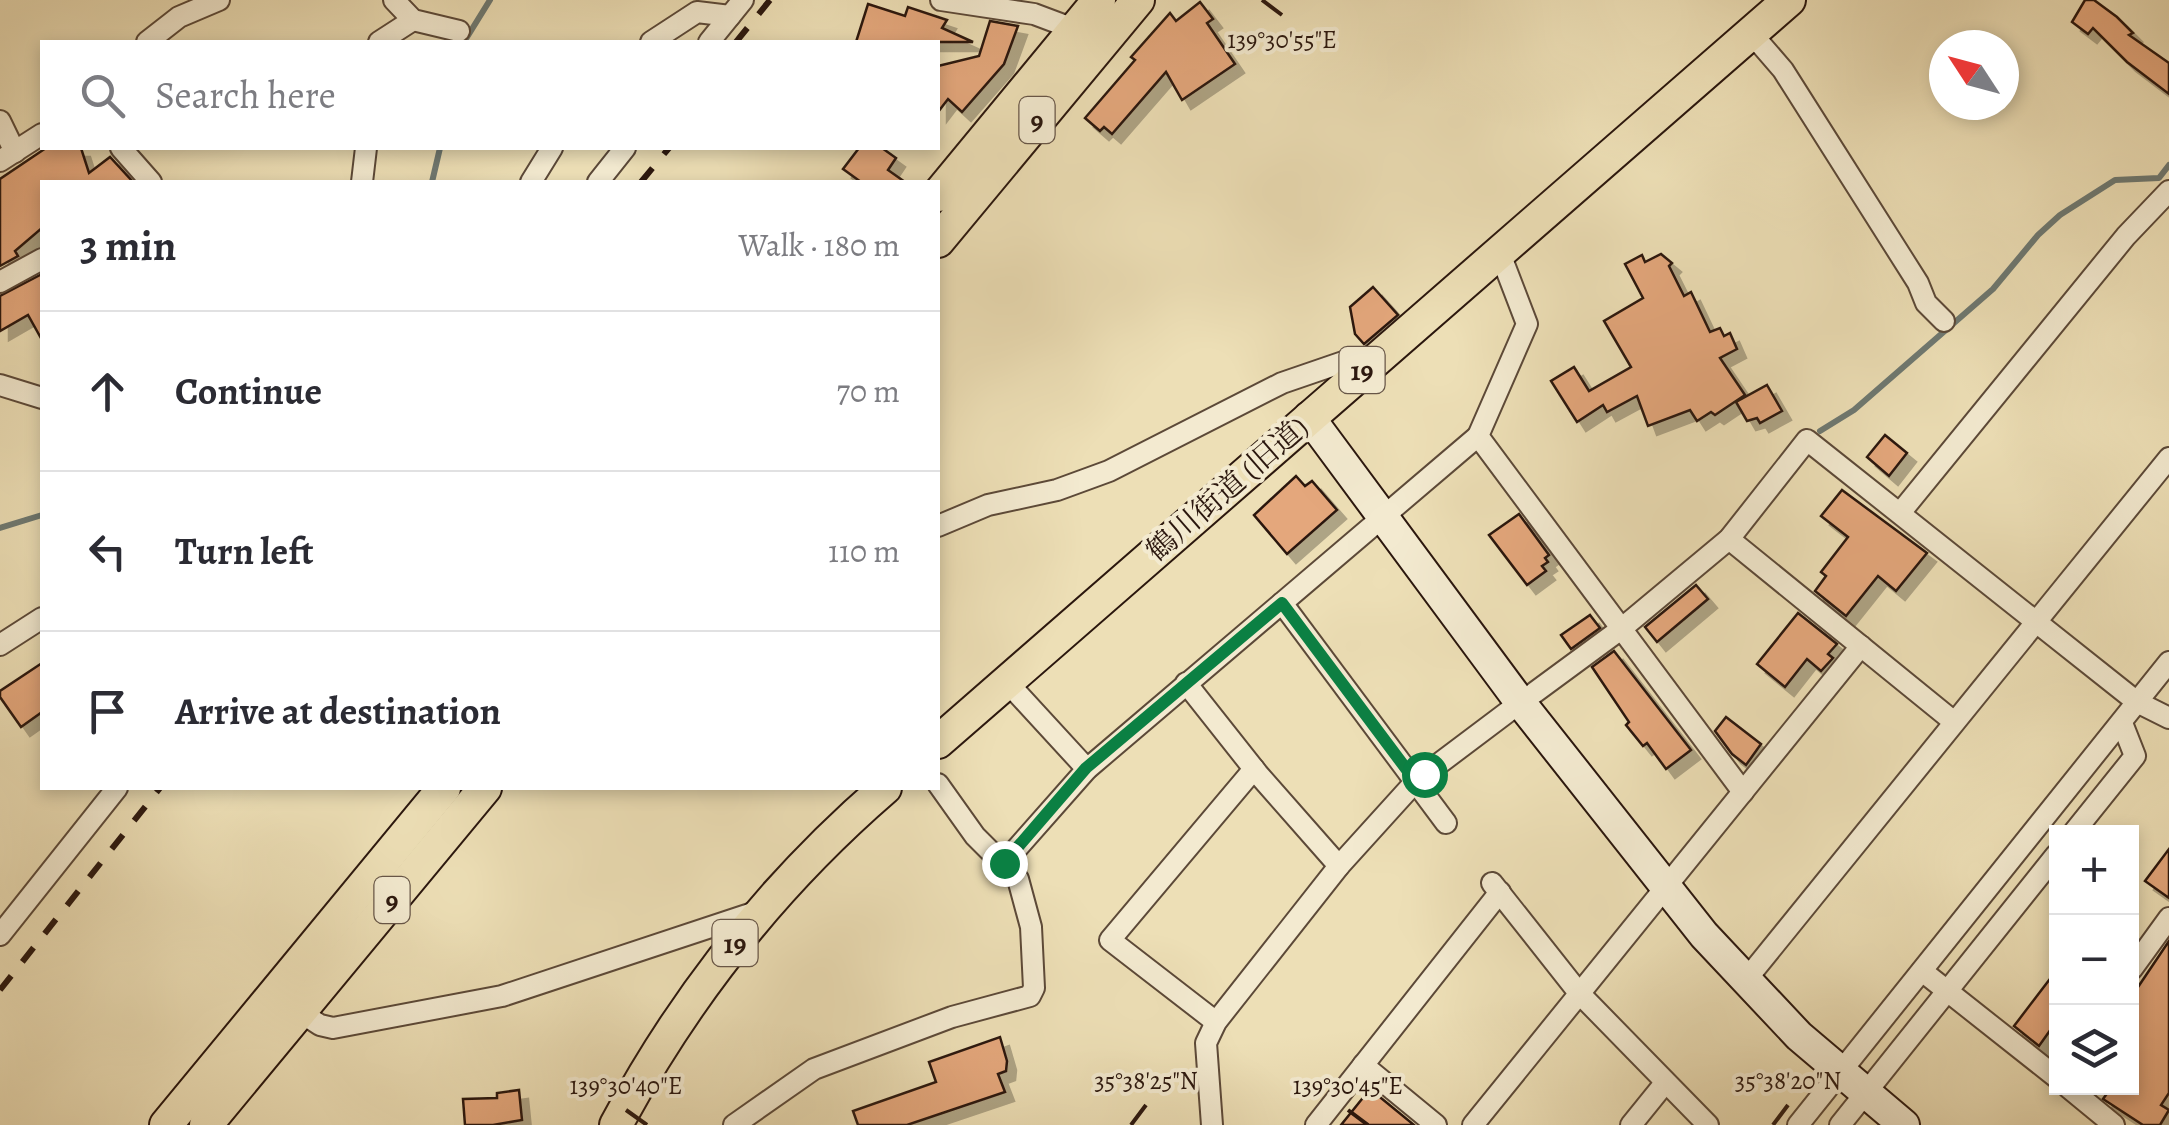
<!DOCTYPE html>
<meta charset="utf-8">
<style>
:root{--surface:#fff;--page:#f2f2f3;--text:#2b2b33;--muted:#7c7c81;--line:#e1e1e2}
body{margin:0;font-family:Alegreya,"Noto Serif JP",serif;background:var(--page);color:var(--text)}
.controls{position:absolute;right:30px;bottom:30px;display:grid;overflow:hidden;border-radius:0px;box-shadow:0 5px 15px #0003}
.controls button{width:90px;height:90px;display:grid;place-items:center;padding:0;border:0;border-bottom:2px solid var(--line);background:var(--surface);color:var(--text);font:50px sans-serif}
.compass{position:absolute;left:1929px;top:30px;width:90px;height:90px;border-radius:50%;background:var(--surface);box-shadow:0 5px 15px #0003;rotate:306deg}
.stop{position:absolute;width:30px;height:30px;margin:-22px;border:8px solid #0b8043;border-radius:50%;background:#fff}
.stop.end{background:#0b8043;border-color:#fff;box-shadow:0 2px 10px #0008}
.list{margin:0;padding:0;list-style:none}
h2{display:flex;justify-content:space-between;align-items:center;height:130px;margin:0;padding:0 40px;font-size:42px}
h2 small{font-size:32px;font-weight:400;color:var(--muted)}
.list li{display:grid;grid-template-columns:65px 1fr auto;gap:30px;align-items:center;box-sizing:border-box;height:160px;padding:0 40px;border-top:2px solid var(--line)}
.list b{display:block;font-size:38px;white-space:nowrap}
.list em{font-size:32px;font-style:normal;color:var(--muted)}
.icon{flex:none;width:55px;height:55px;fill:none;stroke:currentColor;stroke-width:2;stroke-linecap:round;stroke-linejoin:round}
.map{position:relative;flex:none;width:2169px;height:1125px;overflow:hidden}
.search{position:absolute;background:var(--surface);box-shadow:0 5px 15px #0003;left:40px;top:40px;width:900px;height:110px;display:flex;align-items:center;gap:25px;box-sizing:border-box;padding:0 35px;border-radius:0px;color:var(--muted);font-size:38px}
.panel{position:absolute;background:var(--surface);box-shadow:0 5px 15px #0003;left:40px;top:180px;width:900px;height:610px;border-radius:0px}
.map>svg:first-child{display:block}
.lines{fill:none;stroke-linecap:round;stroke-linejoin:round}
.stream{stroke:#6e7972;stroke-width:6}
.building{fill:#e4a77b;stroke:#2b170e;stroke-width:2.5;filter:url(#shadow)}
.street-casing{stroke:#5c4938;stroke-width:24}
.secondary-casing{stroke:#2b170e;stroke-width:34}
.primary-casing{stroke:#2b170e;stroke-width:36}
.street{stroke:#f3ead0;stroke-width:20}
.secondary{stroke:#f3ead0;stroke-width:30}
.primary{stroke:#eddfb6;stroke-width:32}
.rail{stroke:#2b170e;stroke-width:6;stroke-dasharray:18 18;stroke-linecap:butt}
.route{stroke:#0b8043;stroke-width:12}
.ticks{fill:none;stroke:#2b170e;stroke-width:4}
.labels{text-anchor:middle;stroke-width:8;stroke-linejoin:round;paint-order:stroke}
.shield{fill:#f3ead0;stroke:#675648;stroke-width:2.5}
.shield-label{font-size:28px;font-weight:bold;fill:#2b170e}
.street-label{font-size:30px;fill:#2b170e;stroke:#f3ead0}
.ticks-label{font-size:25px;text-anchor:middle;fill:#2b170e;stroke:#f3ead0;stroke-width:8;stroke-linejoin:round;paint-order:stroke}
</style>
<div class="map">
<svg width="2169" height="1125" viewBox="0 0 2169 1125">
<defs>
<filter id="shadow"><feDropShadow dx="9" dy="9" stdDeviation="0" flood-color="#0004"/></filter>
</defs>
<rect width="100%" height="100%" fill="#eddfb6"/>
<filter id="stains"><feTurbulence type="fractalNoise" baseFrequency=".002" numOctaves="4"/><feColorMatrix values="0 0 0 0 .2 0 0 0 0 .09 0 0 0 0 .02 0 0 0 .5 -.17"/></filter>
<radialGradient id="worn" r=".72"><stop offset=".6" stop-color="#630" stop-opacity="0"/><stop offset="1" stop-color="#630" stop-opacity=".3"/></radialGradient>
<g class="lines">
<!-- stream -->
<g class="stream">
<polyline points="464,42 490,0"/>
<polyline points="432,182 440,148"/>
<polyline points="1820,431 1854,410 1993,289 2038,235 2060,215 2115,180 2159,178 2169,165"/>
<polyline points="0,528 42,515"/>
</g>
</g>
<!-- building -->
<g class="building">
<polygon points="2085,0 2094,0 2117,17 2133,33 2129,35 2169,63 2169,94 2127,62 2093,28 2088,34 2072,22"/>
<polygon points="1200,2 1213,19 1207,23 1235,64 1182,100 1166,72 1112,134 1104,127 1100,131 1085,118 1135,60 1131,57 1170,13 1176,21"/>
<polygon points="868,4 905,16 908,7 947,20 942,28 973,42 856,42"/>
<polygon points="990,21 1018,26 1004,64 962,112 948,99 938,112 938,66 979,56"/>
<polygon points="46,148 81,148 89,173 110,157 133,182 42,182 42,228 15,251 18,256 0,266 0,179"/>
<polygon points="859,148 882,148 896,158 888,170 905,182 861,182 843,169"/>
<polygon points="1661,254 1672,263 1669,266 1684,296 1691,292 1710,332 1720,328 1724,336 1730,333 1737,349 1720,358 1745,395 1715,415 1711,412 1697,421 1690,410 1648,426 1637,396 1607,412 1603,405 1577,422 1551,381 1574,367 1589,391 1631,367 1604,321 1643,298 1625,264 1642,255 1645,262"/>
<polygon points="42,274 42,340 28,315 0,331 0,296"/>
<polygon points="1373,287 1398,315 1364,344 1355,334 1350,307"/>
<polygon points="1767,385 1782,411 1760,423 1757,418 1747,421 1736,402"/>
<polygon points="1885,435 1907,453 1889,476 1867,457"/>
<polygon points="1296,476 1305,486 1312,481 1337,510 1287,554 1254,515"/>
<polygon points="1842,490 1927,553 1896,591 1878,576 1846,616 1815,591 1826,576 1821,572 1848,537 1821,516"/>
<polygon points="1519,514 1549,555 1545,558 1548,562 1542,566 1546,571 1527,585 1489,535"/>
<polygon points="1696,585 1708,599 1657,642 1645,627"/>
<polygon points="1798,613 1837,644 1828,654 1833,658 1821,671 1807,659 1785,687 1757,664"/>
<polygon points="1590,615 1600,628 1571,649 1561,635"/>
<polygon points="1614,651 1691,750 1666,769 1647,743 1643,746 1626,725 1629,722 1592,667"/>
<polygon points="42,663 42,712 21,727 0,697 0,691"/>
<polygon points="1726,717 1761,744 1746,765 1732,754 1715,731"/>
<polygon points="2169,849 2169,898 2145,881"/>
<polygon points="2169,941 2169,1093 2161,1105 2169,1110 2160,1125 2143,1125 2103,1099 2111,1088 2132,1088 2132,996"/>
<polygon points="2056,971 2056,1022 2039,1046 2014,1026"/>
<polygon points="1000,1037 1007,1061 1006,1071 998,1074 1005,1092 907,1125 858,1125 853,1111 936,1082 929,1062"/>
<polygon points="1370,1089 1414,1125 1341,1125"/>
<polygon points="519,1090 522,1120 493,1125 465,1125 463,1099 497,1098 497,1093"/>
</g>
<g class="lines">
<defs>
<g id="street">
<polyline points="394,0 413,20 459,31"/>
<polyline points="941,0 1034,14 1082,32"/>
<polyline points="1751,33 1783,70 1918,283 1926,303 1944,321"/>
<polyline points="147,42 179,17 219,0"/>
<polyline points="379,42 413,20"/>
<polyline points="651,42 697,12 730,16"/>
<polyline points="709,42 743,0"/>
<polyline points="0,121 15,152"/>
<polyline points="121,148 151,182"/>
<polyline points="0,161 42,134"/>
<polyline points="362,182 366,148"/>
<polyline points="531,182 552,148"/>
<polyline points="598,182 625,148"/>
<polyline points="1499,251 1527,324 1478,436 1743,792"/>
<polyline points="0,282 42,259"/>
<polyline points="0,385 42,398"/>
<polyline points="1900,513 2126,236 2169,191"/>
<polyline points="938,526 988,505 1057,490 1109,471 1282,383 1349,360 1369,364"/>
<polyline points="1729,539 1953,721"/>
<polyline points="1282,603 1446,823"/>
<polyline points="0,645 42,618"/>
<polyline points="1007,682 1087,769"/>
<polyline points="1186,683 1258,774 1339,866"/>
<polyline points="1534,693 1621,629 1729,539 1807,440 2137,702 2169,718"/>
<polyline points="2074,832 2135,756 2122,723"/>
<polyline points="1004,863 1087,769 1478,436"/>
<polyline points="1492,883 1579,993 1708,1125"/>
<polyline points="0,935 117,788"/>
<polyline points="2132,969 2169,918"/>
<polyline points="1922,971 2056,1077"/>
<polyline points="1745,981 2169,458"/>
<polyline points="291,1006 320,1025 333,1028 502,996 759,911"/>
<polyline points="1216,1022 1110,940 1254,769"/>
<polyline points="1363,1065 1436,1125"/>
<polyline points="2069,1088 2114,1125"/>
<polyline points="734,1125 814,1069 952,1017 1030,996 1034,988 1031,927 1018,879 975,836 938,784"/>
<polyline points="1212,1125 1206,1043 1216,1022 1339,866 1416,781 1509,711"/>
<polyline points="1316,1125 1500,892"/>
<polyline points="1473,1125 1861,646"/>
<polyline points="1631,1125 1665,1083"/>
<polyline points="1798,1125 2169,662"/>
<polyline points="1840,1125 2056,855"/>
</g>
<polyline id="secondary" points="1309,417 1520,702 1704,935 1799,1036 1904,1125"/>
<g id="primary">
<polyline points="938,195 1099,0"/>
<polyline points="938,241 1138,0"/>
<polyline points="938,742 1789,0"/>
<polyline points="166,1125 444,788"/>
<polyline points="206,1125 485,788"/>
<path d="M 616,1125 C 685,996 775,883 885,788"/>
</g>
</defs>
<!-- street casing -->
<use href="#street" class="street-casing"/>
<!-- secondary casing -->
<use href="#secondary" class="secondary-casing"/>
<!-- primary casing -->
<use href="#primary" class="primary-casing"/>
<!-- street -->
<use href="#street" class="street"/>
<!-- secondary -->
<use href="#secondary" class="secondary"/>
<!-- primary -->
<use href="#primary" class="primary"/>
<!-- rail -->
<g class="rail">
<polyline points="736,42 770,0"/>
<polyline points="641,182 669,148"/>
<polyline points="0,990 160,788"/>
</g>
</g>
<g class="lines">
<!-- route -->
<polyline class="route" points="1004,863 1086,768 1282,603 1416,782 1424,774"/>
</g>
<!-- ticks -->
<path class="ticks" d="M 1262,0 L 1282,15M 626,1110 L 647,1125M 1348,1110 L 1368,1125M 1131,1125 L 1146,1105M 1773,1125 L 1788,1105"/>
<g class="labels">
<!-- shield labels -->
<g class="shield">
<rect x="1019.5" y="97" width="35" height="46" rx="8"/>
<rect x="1339.5" y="347" width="45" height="46" rx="8"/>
<rect x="374.5" y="877" width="35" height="46" rx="8"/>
<rect x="712.5" y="920" width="45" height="46" rx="8"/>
</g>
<g class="shield-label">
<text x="1037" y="130">9</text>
<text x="1362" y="380">19</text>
<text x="392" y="910">9</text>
<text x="735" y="953">19</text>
</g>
<!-- street labels -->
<g class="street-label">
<text transform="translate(1227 489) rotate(-41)" y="10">鶴川街道 (旧道)</text>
</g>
</g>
<g class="ticks-label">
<text x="1282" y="48">139°30'55"E</text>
<text x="1146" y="1089">35°38'25"N</text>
<text x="1788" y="1089">35°38'20"N</text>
<text x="626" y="1094">139°30'40"E</text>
<text x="1348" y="1094">139°30'45"E</text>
</g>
<rect width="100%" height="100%" filter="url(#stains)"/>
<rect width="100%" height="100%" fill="url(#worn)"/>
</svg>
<div class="controls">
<button>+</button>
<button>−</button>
<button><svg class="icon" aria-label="layers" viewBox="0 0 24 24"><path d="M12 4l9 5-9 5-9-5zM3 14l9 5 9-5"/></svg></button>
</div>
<svg class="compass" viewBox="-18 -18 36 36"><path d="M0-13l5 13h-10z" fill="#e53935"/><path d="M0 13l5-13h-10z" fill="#7c7c81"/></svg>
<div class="stop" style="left:1424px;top:774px"></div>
<div class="stop end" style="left:1004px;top:863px"></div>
<div class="search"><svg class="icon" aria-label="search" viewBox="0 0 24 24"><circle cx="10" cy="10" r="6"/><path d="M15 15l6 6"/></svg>Search here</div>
<section class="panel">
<h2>3 min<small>Walk · 180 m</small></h2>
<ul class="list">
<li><svg class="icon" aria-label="ahead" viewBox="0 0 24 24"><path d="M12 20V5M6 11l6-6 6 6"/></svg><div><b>Continue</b></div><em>70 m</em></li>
<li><svg class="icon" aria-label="left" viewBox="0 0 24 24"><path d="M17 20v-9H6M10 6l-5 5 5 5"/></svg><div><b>Turn left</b></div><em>110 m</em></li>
<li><svg class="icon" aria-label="arrive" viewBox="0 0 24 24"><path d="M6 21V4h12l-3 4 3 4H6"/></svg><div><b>Arrive at destination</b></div></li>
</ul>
</section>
</div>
